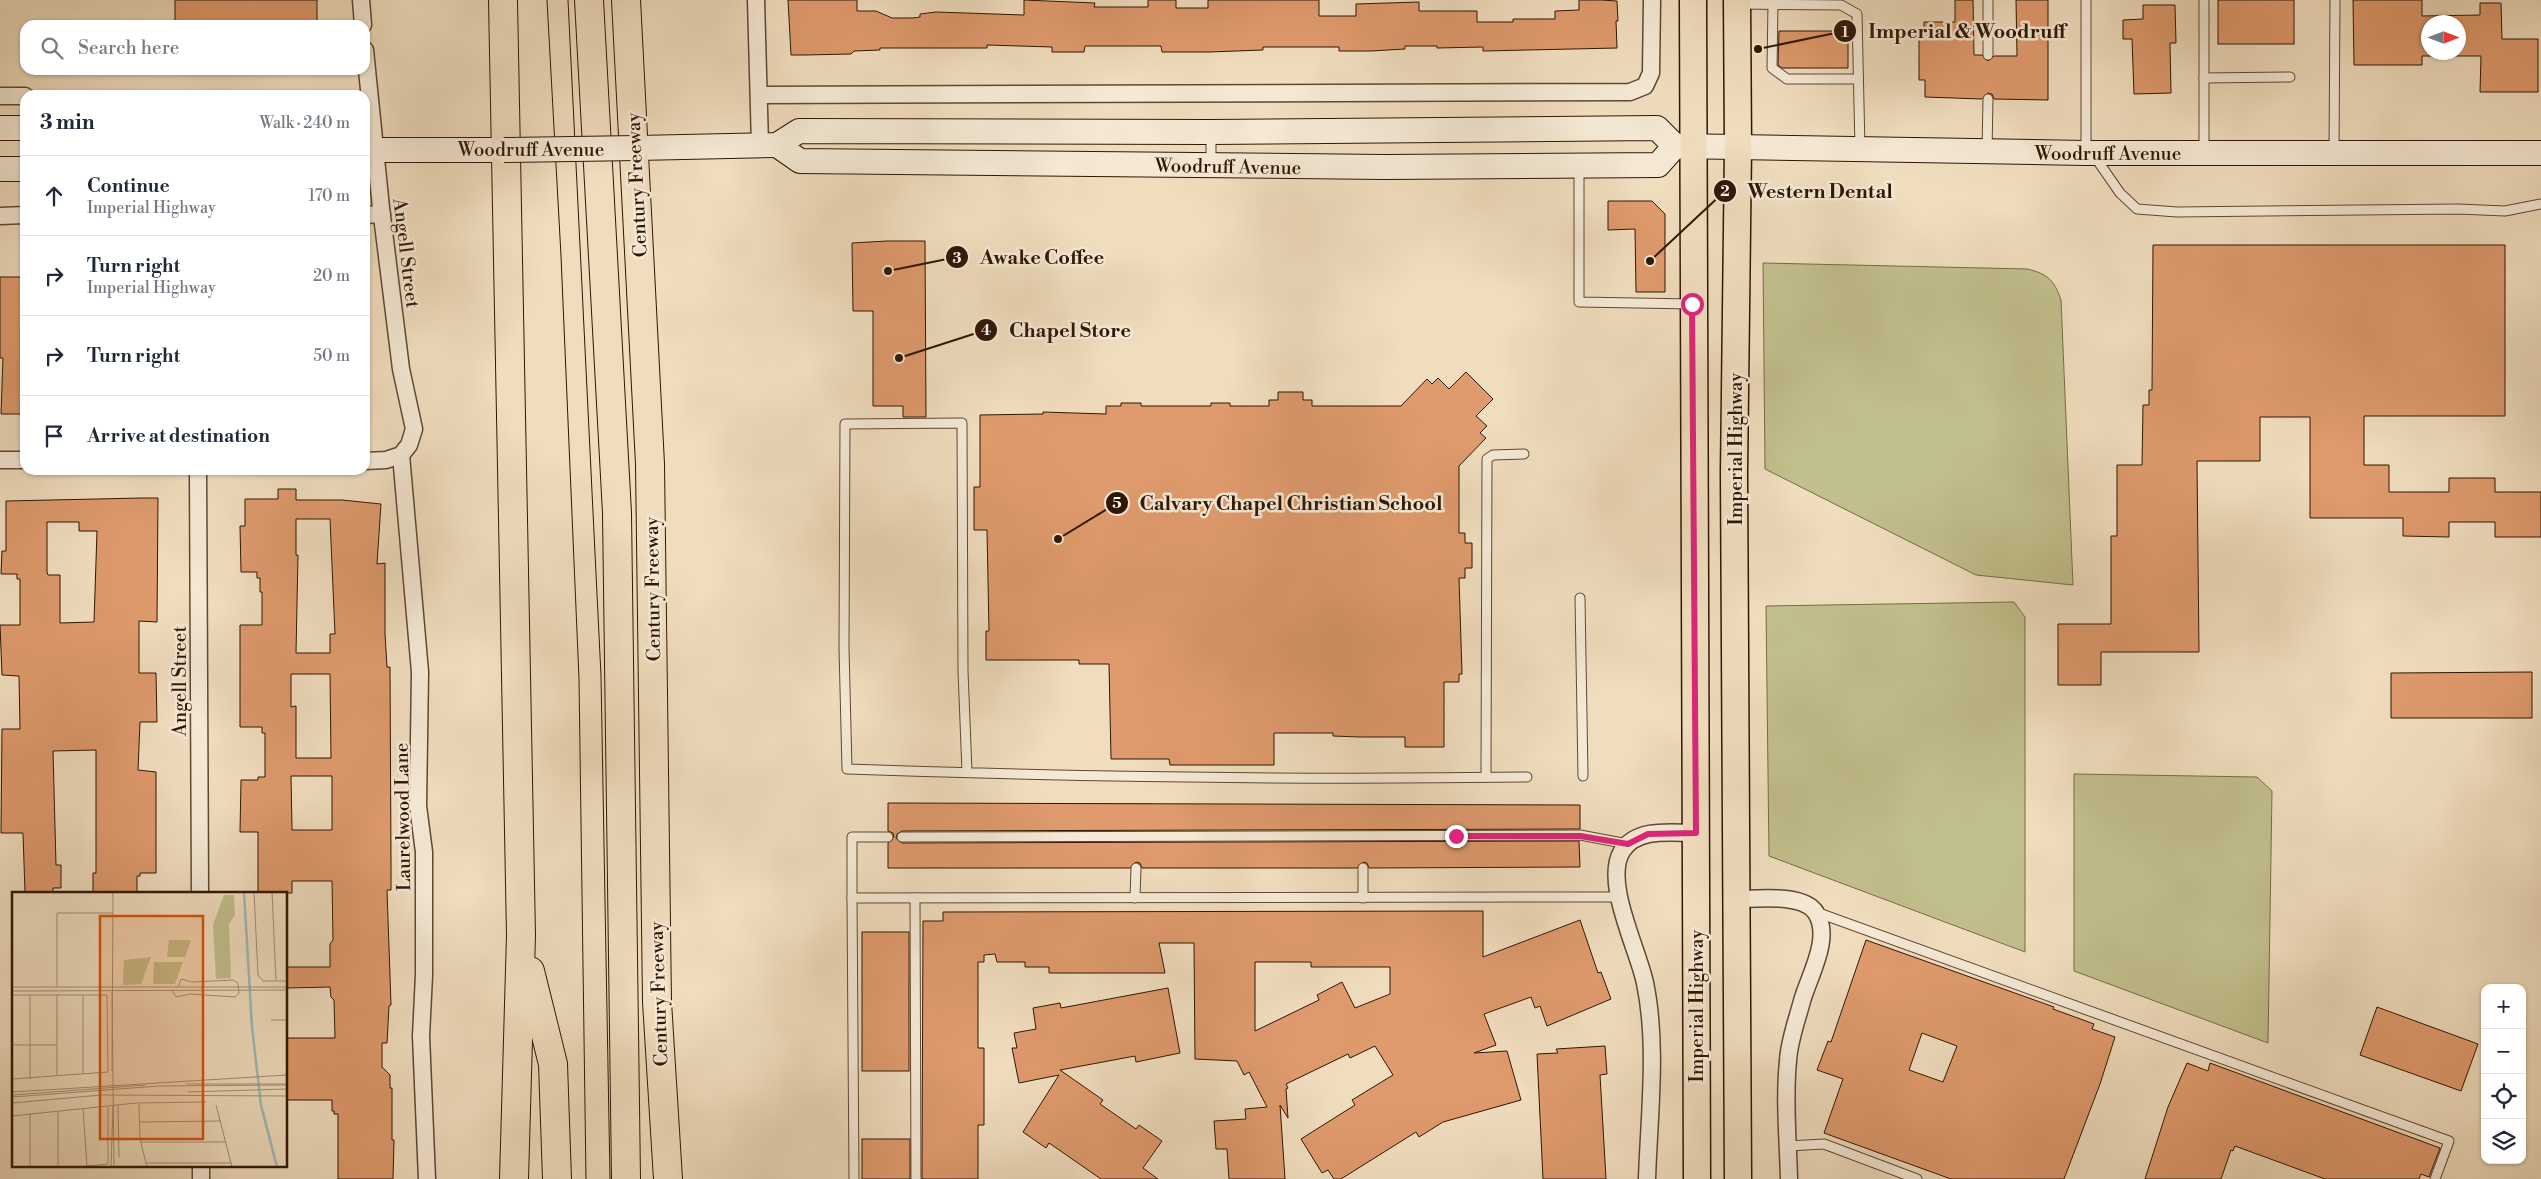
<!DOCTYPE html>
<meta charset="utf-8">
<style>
:root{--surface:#fff;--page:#f6f6f7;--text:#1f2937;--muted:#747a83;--line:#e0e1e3}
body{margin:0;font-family:"Libre Bodoni",serif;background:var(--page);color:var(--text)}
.controls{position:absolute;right:15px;bottom:15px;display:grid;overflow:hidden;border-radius:10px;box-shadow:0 1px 4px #0004}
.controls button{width:45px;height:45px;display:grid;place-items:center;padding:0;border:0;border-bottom:1px solid var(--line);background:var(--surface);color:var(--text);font:25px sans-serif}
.compass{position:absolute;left:2421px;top:15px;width:45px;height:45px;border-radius:50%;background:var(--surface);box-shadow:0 1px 4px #0004;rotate:90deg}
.stop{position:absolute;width:15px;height:15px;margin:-11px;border:4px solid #db2777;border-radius:50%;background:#fff}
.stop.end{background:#db2777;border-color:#fff;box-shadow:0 1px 5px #0008}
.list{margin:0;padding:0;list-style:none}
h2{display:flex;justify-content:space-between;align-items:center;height:65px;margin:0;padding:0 20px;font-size:21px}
h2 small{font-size:16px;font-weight:400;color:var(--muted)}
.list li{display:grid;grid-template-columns:32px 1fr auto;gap:15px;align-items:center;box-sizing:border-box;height:80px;padding:0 20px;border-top:1px solid var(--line)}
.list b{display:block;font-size:19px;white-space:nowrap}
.list p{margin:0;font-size:16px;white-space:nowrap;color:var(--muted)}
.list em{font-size:16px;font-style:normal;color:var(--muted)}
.icon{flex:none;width:28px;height:28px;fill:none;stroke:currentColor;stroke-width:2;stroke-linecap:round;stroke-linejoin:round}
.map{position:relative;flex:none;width:2541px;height:1179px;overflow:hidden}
.search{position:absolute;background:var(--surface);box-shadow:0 1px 4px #0004;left:20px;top:20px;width:350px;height:55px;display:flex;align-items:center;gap:12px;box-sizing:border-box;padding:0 18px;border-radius:15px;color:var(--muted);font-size:19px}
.panel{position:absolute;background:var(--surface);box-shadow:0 1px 4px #0004;left:20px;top:90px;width:350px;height:385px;border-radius:15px}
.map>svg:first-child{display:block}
.green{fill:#c1bf8c;stroke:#786b48}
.building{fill:#df9a6d;stroke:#2f1705;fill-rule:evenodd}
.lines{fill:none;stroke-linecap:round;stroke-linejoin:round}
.service-casing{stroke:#5f4833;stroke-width:11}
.minor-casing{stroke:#5f4833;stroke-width:19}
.secondary-casing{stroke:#2f1705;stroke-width:26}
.primary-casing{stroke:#2f1705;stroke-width:29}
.motorway-casing{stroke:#2f1705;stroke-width:30}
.service{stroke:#f5e9d5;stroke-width:9}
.minor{stroke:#f5e9d5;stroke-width:16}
.secondary{stroke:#f5e9d5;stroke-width:24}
.primary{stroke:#f0ddbe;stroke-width:26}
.motorway{stroke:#f0ddbe;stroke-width:28}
.tram{stroke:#2f1705;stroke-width:1}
.secondary-bridge-casing{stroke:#2f1705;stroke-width:26;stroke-linecap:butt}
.secondary-bridge{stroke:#f5e9d5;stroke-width:24}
.route{stroke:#db2777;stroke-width:6}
.labels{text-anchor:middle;stroke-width:5;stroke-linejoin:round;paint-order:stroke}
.street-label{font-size:19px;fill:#2f1705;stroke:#f5e9d5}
.inset-river{fill:none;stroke:#9cbab9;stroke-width:2.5}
.inset-road{fill:none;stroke:#a38e74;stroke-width:1}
.view{fill:#d6520b;fill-opacity:0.15;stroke:#d6520b;stroke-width:2.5}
.inset-edge{fill:none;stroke:#2f1705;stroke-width:2.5}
.leader{fill:none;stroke:#2f1705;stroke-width:2}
.callout-dot{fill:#2f1705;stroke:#f5e9d5;stroke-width:2}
.mark-label{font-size:15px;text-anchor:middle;font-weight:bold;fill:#fff}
.callout-label{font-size:20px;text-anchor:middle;font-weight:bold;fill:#2f1705;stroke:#f5e9d5;stroke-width:5;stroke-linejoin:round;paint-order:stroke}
</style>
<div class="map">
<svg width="2541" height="1179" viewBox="0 0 2541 1179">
<rect width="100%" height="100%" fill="#f0ddbe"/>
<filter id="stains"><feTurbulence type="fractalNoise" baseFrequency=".004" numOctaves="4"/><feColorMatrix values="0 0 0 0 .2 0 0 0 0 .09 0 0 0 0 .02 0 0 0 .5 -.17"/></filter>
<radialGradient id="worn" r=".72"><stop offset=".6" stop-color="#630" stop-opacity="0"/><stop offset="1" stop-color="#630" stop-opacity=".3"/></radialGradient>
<!-- green -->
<g class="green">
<path d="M 1763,263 L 2027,269 C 2048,274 2054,280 2061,300 L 2073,585 L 1976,575 L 1765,469 Z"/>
<polygon points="2014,602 2025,617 2025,952 1769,856 1766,606"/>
<polygon points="2074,774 2257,777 2272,791 2268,1043 2074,971"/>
</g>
<!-- building -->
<g class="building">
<rect x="175" y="0" width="142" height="25"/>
<polygon points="788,0 857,0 857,11 876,11 892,18 913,18 920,17 920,14 936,12 1024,15 1024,0 1095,3 1094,7 1148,7 1148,0 1176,0 1176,8 1208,8 1208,0 1319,0 1319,16 1356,16 1356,4 1419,2 1419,11 1477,11 1477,22 1513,22 1513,19 1555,19 1555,11 1579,10 1579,0 1601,0 1617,1 1618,21 1616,21 1617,48 1483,51 1483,47 1437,48 1437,46 1405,46 1405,49 1371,51 1339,51 1339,47 1263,47 1263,50 1209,52 1162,52 1161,46 1085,46 1084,52 1052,52 1052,47 987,45 987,48 880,48 880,50 854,51 851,54 805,55 791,55"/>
<polygon points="1955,0 1973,0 1974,55 1982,55 1988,61 1994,56 2017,56 2016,0 2048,0 2048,100 1994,99 1992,94 1988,93 1982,99 1925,97 1925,80 1919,80 1919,37 1924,37 1924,22 1955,22"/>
<rect x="2218" y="0" width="76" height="44"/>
<path d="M 2353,0 L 2422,0 L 2422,16 L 2480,15 L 2480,3 L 2501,3 L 2502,39 L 2538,39 L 2538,92 L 2480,92 L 2481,56 L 2422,56 L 2422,65 L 2354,65 ZM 2428,22 L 2458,22 L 2458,52 L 2428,52 Z"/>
<polygon points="2143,5 2175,5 2176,43 2170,43 2171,93 2134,94 2132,39 2123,39 2123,20 2143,19"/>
<polygon points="1779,31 1848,31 1848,68 1782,68 1778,65"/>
<polygon points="1608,201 1652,201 1665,214 1665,292 1636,292 1635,229 1608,230"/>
<polygon points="887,241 925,241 926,417 903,417 903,406 873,406 873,311 853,311 852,243"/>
<polygon points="2153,245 2505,245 2505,416 2364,416 2364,465 2389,465 2389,492 2449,492 2449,478 2495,478 2495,492 2541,492 2541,537 2495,537 2495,522 2449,522 2449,537 2403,536 2403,518 2310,518 2310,417 2260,417 2260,461 2197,461 2199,652 2101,652 2101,685 2058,685 2058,624 2111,624 2111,536 2117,536 2117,465 2142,465 2143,405 2149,405 2149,390 2152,390"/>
<polygon points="0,277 25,277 25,414 1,414 3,358 0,358"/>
<polygon points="1466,372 1493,399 1476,416 1487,426 1480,433 1486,438 1459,466 1459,533 1465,533 1465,543 1472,543 1472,568 1465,568 1465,578 1459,578 1462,674 1459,674 1459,682 1444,682 1444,747 1405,747 1405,737 1360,737 1333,736 1333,733 1274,733 1274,765 1170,765 1169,759 1111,759 1109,664 1079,664 1079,660 986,660 986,631 989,631 987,530 974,530 974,487 980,487 980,415 1043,414 1043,412 1106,414 1106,406 1121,406 1121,403 1141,403 1141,406 1211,406 1211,403 1230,403 1230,406 1269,406 1269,400 1278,400 1278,392 1303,392 1303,400 1312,400 1312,406 1401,406 1427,379 1432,384 1438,378 1449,389"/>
<path d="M 278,489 L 296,489 L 296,500 L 342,500 L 381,504 L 377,564 L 385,563 L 385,633 L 387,667 L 390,667 L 391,860 L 391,890 L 387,890 L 391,1005 L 389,1006 L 387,1043 L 382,1043 L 382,1067 L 390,1075 L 390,1088 L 392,1088 L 392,1140 L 394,1140 L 393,1179 L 338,1179 L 338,1114 L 334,1114 L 334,1111 L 332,1111 L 332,1100 L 286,1100 L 286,1038 L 335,1038 L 334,1000 L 331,997 L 330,987 L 286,988 L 286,967 L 330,967 L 330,944 L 333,940 L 332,881 L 292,881 L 292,893 L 258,893 L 258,832 L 240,832 L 241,780 L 258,780 L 258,777 L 265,777 L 265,733 L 262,733 L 262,727 L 240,727 L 240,625 L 262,625 L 262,592 L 260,592 L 260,578 L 257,578 L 257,572 L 241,572 L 240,526 L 245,526 L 245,499 L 278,499 ZM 296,519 L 330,519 L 335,634 L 330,634 L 330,653 L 296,653 L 298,555 L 296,555 ZM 291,674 L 330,674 L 331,758 L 296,758 L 296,706 L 291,707 ZM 291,776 L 332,776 L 332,830 L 292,830 Z"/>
<path d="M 141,498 L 158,498 L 157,622 L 139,621 L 139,673 L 156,673 L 157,722 L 140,722 L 138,770 L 156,772 L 156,873 L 140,873 L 140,876 L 137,876 L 137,893 L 93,893 L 93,873 L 96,873 L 96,750 L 53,751 L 56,865 L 61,865 L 61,888 L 53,888 L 53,893 L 25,893 L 23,833 L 1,833 L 2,729 L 20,729 L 19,676 L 2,675 L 0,625 L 20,625 L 20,579 L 17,579 L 17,574 L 1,574 L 2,551 L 6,551 L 6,501 ZM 47,522 L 79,522 L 79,531 L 97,531 L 94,622 L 60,623 L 60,575 L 48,575 L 47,572 Z"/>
<polygon points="2532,672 2532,718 2391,718 2391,673"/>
<polygon points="888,803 1580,805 1580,829 902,831 897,834 896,838 902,843 1579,841 1580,867 1369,868 1367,863 1363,862 1357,868 1142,868 1140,863 1136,862 1130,868 888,868 888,843 894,837 893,833 888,831"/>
<path d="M 1483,911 L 1483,957 L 1580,920 L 1598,973 L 1601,972 L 1611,999 L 1547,1026 L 1540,1006 L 1535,1008 L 1531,997 L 1484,1014 L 1496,1045 L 1474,1053 L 1507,1051 L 1521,1100 L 1443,1122 L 1419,1137 L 1416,1132 L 1341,1179 L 1334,1179 L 1328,1170 L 1322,1173 L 1301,1139 L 1355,1105 L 1352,1100 L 1393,1075 L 1375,1046 L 1350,1058 L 1348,1054 L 1286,1084 L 1288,1088 L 1286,1089 L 1288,1118 L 1280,1105 L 1285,1179 L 1229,1179 L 1227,1149 L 1216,1149 L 1214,1121 L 1246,1119 L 1245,1109 L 1267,1107 L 1249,1072 L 1244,1075 L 1237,1061 L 1195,1059 L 1194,943 L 1159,943 L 1165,973 L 1049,973 L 1049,967 L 1025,967 L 1025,962 L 997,962 L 995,954 L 984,955 L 984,962 L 978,962 L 978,1048 L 984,1048 L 984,1125 L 978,1125 L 978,1179 L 922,1179 L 923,921 L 943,921 L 943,912 ZM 1255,962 L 1311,962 L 1311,967 L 1390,967 L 1390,994 L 1355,1008 L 1342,982 L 1317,995 L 1319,1000 L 1255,1031 Z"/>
<rect x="862" y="932" width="47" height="139"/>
<path d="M 1866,940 L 2054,1007 L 2053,1009 L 2094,1024 L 2092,1029 L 2115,1037 L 2100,1084 L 2064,1179 L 1951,1179 L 1824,1133 L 1843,1079 L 1817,1070 L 1828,1041 L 1831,1042 ZM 1922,1033 L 1957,1046 L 1943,1082 L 1909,1070 Z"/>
<polygon points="1168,988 1180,1053 1136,1062 1135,1056 1060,1070 1103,1100 1100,1104 1136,1129 1139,1125 1162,1141 1143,1168 1158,1179 1101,1179 1049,1143 1046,1148 1023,1132 1059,1075 1019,1083 1012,1048 1017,1048 1014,1033 1036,1029 1033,1008 1060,1003 1061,1008"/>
<polygon points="2377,1007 2478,1044 2461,1091 2360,1055"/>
<polygon points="1605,1046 1607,1074 1600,1075 1606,1179 1543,1179 1537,1054 1558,1053 1556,1049"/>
<polygon points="2187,1063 2208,1071 2210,1063 2440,1148 2429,1177 2421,1174 2419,1179 2325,1179 2235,1146 2233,1151 2231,1150 2221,1179 2145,1179 2168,1107"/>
<rect x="862" y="1139" width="48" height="40"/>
</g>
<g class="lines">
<defs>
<g id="service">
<polyline points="2086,0 2086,153"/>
<polyline points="1740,4 1841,5 1857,14 1860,149"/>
<polyline points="1773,4 1772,68 1787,79 1858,79"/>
<polyline points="1988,55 1988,0"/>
<polyline points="2204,78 2290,77"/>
<polyline points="1211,134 1211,163"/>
<polyline points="1987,152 1988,99"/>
<polyline points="2204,153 2204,0"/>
<polyline points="2334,153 2335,0"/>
<polyline points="2095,157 2120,193 2137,209 2177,212 2458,209 2505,211 2541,204"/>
<polyline points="1579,166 1579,302 1693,304"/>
<polyline points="1580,598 1583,776"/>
<path d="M 967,772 L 963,671 L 962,423 L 845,424 L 844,648 L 847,769 C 1074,777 1301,780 1527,777"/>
<polyline points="1486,777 1487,459 1493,455 1524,454"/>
<polyline points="902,837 1580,835 1628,844"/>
<polyline points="1363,868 1363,898"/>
<polyline points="852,898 852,837 888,837"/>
<polyline points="915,898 916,1179"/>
<polyline points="1135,898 1136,868"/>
<polyline points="1816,912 2449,1141 2435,1179"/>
<polyline points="1788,1146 1824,1144 1917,1179"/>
<polyline points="854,1179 852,898 1619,897"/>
</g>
<g id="minor">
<polyline points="361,0 363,25"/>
<polyline points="756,0 760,145"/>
<polyline points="365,50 381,208 401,369 414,429 409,445 401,455 386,460 365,461"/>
<polyline points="759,95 1630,92 1645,86 1651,73 1652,0"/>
<polyline points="0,96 25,96"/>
<polyline points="365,215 382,214"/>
<polyline points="0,216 25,215"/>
<polyline points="401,455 420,672 418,806 424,852 424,975 421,1036 427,1179"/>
<polyline points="0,460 25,460"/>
<polyline points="198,470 200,893"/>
<path d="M 1736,899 C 1757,899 1804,893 1816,913 C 1832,938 1809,976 1802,1001 C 1797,1020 1789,1041 1788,1061 C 1784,1099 1788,1140 1789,1179"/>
<polyline points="201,1165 201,1179"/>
<path d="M 1647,1179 C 1649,1116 1658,1045 1645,983 C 1638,949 1603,882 1622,851 C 1637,827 1672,833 1696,833"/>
</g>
<g id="secondary">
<polyline points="0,128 25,128"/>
<polyline points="777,145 800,161 1385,167 1658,165 1675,146 2086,153 2541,153"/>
<polyline points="637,148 777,145 799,131 1211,132 1657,128 1675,146"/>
<polyline points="365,155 375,150 504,150"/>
<polyline points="0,169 25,169"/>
</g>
<g id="primary">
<polyline points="1693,0 1697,1179"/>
<polyline points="1737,0 1738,147 1734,473 1738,1179"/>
</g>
<g id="motorway">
<polyline points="503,0 521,935 514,1179"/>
<polyline points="589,0 617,513 626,1179"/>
<polyline points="626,0 650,464 657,1002 668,1179"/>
<polyline points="530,971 553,1064 557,1179"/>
</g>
</defs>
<!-- service casing -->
<use href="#service" class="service-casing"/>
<!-- minor casing -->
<use href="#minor" class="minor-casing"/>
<!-- secondary casing -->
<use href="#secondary" class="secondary-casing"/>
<!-- primary casing -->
<use href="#primary" class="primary-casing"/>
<!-- motorway casing -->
<use href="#motorway" class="motorway-casing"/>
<!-- service -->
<use href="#service" class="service"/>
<!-- minor -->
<use href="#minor" class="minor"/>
<!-- secondary -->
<use href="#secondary" class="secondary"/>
<!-- primary -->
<use href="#primary" class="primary"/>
<!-- motorway -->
<use href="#motorway" class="motorway"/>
<!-- tram -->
<g class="tram">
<polyline points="547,0 561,256 579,679 586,1179"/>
<polyline points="568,0 601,676 610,1179"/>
</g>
<defs>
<polyline id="secondary-bridge" points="504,150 637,148"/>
</defs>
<!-- secondary-bridge casing -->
<use href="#secondary-bridge" class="secondary-bridge-casing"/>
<!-- secondary-bridge -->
<use href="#secondary-bridge" class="secondary-bridge"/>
</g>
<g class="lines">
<!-- route -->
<polyline class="route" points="1456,836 1580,836 1628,844 1648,834 1696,833 1692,304"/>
</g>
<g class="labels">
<!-- street labels -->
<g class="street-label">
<text x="531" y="156">Woodruff Avenue</text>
<text x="2108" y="160">Woodruff Avenue</text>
<text transform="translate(1228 166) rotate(1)" y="7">Woodruff Avenue</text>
<text transform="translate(636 185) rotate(-93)" y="7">Century Freeway</text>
<text transform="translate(407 253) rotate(83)" y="7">Angell Street</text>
<text transform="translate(1735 449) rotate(-90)" y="7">Imperial Highway</text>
<text transform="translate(652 589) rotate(-91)" y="7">Century Freeway</text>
<text transform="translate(179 681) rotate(-90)" y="7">Angell Street</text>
<text transform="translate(402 817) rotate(-91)" y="7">Laurelwood Lane</text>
<text transform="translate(658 994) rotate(-92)" y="7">Century Freeway</text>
<text transform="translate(1696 1006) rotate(-90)" y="7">Imperial Highway</text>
</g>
</g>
<!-- overview -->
<g transform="translate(12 892)">
<rect width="275" height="275" fill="#f0ddbe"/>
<path d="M 212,3 L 222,3 L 223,23 L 217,32 L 219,86 L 204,87 L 201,33 ZM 157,48 L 179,48 L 173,65 L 155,65 ZM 139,65 L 129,92 L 111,93 L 112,68 ZM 171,70 L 163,92 L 141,92 L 142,70 Z" fill="#c1bf8c"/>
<path class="inset-river" d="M 232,0 L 240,135 L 249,213 L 265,275"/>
<path class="inset-road" d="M 242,0 L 246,83 L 251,89 L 275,89M 260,0 L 264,89M 0,95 L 275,95M 45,95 L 45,21 L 101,21M 160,98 L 164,105 L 178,102 L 223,105 L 227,101 L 226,91 L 221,88 L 180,90 L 169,87 L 166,95M 0,99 L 275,98M 100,100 L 102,275M 45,102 L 45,183M 0,103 L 95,103 L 96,180M 18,103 L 18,187M 71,103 L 71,181M 259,128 L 275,128M 0,153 L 45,153M 100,179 L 101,0M 0,187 L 96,180M 174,192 L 275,192M 0,200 L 275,183M 176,200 L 275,197M 0,203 L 134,193M 0,205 L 147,194 L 275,193M 0,211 L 89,203 L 275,204M 127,212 L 128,247 L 135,275M 106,213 L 107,265M 204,213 L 220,275M 96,215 L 96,272M 71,217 L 75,274M 46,219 L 46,275M 18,221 L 18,275M 0,224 L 124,211 L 194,210M 128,230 L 209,229M 129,250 L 214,250M 134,271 L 219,271M 75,274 L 96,272M 99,275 L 101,214"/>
<path class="view" d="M 88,24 L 191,24 L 191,247 L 88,247 Z"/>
<rect width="275" height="275" class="inset-edge"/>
</g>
<!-- callouts -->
<path class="leader" d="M1758 49L1845 31M1650 261L1725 191M888 271L957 257M899 358L986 330M1058 539L1117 503"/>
<g class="callout-dot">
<circle cx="1758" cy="49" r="5"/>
<circle cx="1650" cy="261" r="5"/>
<circle cx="888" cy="271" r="5"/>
<circle cx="899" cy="358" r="5"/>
<circle cx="1058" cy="539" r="5"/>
<circle cx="1845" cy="31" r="12"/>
<circle cx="1725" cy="191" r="12"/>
<circle cx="957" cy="257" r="12"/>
<circle cx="986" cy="330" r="12"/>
<circle cx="1117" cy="503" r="12"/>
</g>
<g class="mark-label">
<text x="1845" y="37">1</text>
<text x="1725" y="196">2</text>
<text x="957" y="263">3</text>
<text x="986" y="335">4</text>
<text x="1117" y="508">5</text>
</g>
<g class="callout-label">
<text x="1967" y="38">Imperial &amp; Woodruff</text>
<text x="1820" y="198">Western Dental</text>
<text x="1042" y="264">Awake Coffee</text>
<text x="1070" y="337">Chapel Store</text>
<text x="1291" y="510">Calvary Chapel Christian School</text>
</g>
<rect width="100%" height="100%" filter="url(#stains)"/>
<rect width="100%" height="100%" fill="url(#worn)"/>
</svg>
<div class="controls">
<button>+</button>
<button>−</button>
<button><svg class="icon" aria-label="locate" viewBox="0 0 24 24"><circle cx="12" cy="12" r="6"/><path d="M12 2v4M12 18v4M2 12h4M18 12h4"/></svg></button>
<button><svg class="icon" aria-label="layers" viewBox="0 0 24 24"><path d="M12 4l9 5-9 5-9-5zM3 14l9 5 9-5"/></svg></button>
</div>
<svg class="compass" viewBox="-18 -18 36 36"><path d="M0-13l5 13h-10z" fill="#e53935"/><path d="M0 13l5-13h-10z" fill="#747a83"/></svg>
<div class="stop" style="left:1692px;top:304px"></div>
<div class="stop end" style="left:1456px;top:836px"></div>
<div class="search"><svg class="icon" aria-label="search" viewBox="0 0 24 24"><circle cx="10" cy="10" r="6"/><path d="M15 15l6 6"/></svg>Search here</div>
<section class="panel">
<h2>3 min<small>Walk · 240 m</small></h2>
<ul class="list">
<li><svg class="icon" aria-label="ahead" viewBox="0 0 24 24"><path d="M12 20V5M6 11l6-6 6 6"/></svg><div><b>Continue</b><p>Imperial Highway</p></div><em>170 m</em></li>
<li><svg class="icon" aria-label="right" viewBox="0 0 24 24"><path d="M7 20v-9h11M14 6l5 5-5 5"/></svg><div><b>Turn right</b><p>Imperial Highway</p></div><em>20 m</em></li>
<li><svg class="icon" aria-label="right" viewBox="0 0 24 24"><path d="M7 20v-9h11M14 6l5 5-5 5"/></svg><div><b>Turn right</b></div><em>50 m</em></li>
<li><svg class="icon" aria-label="arrive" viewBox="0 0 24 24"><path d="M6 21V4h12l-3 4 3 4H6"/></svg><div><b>Arrive at destination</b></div></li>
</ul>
</section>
</div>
